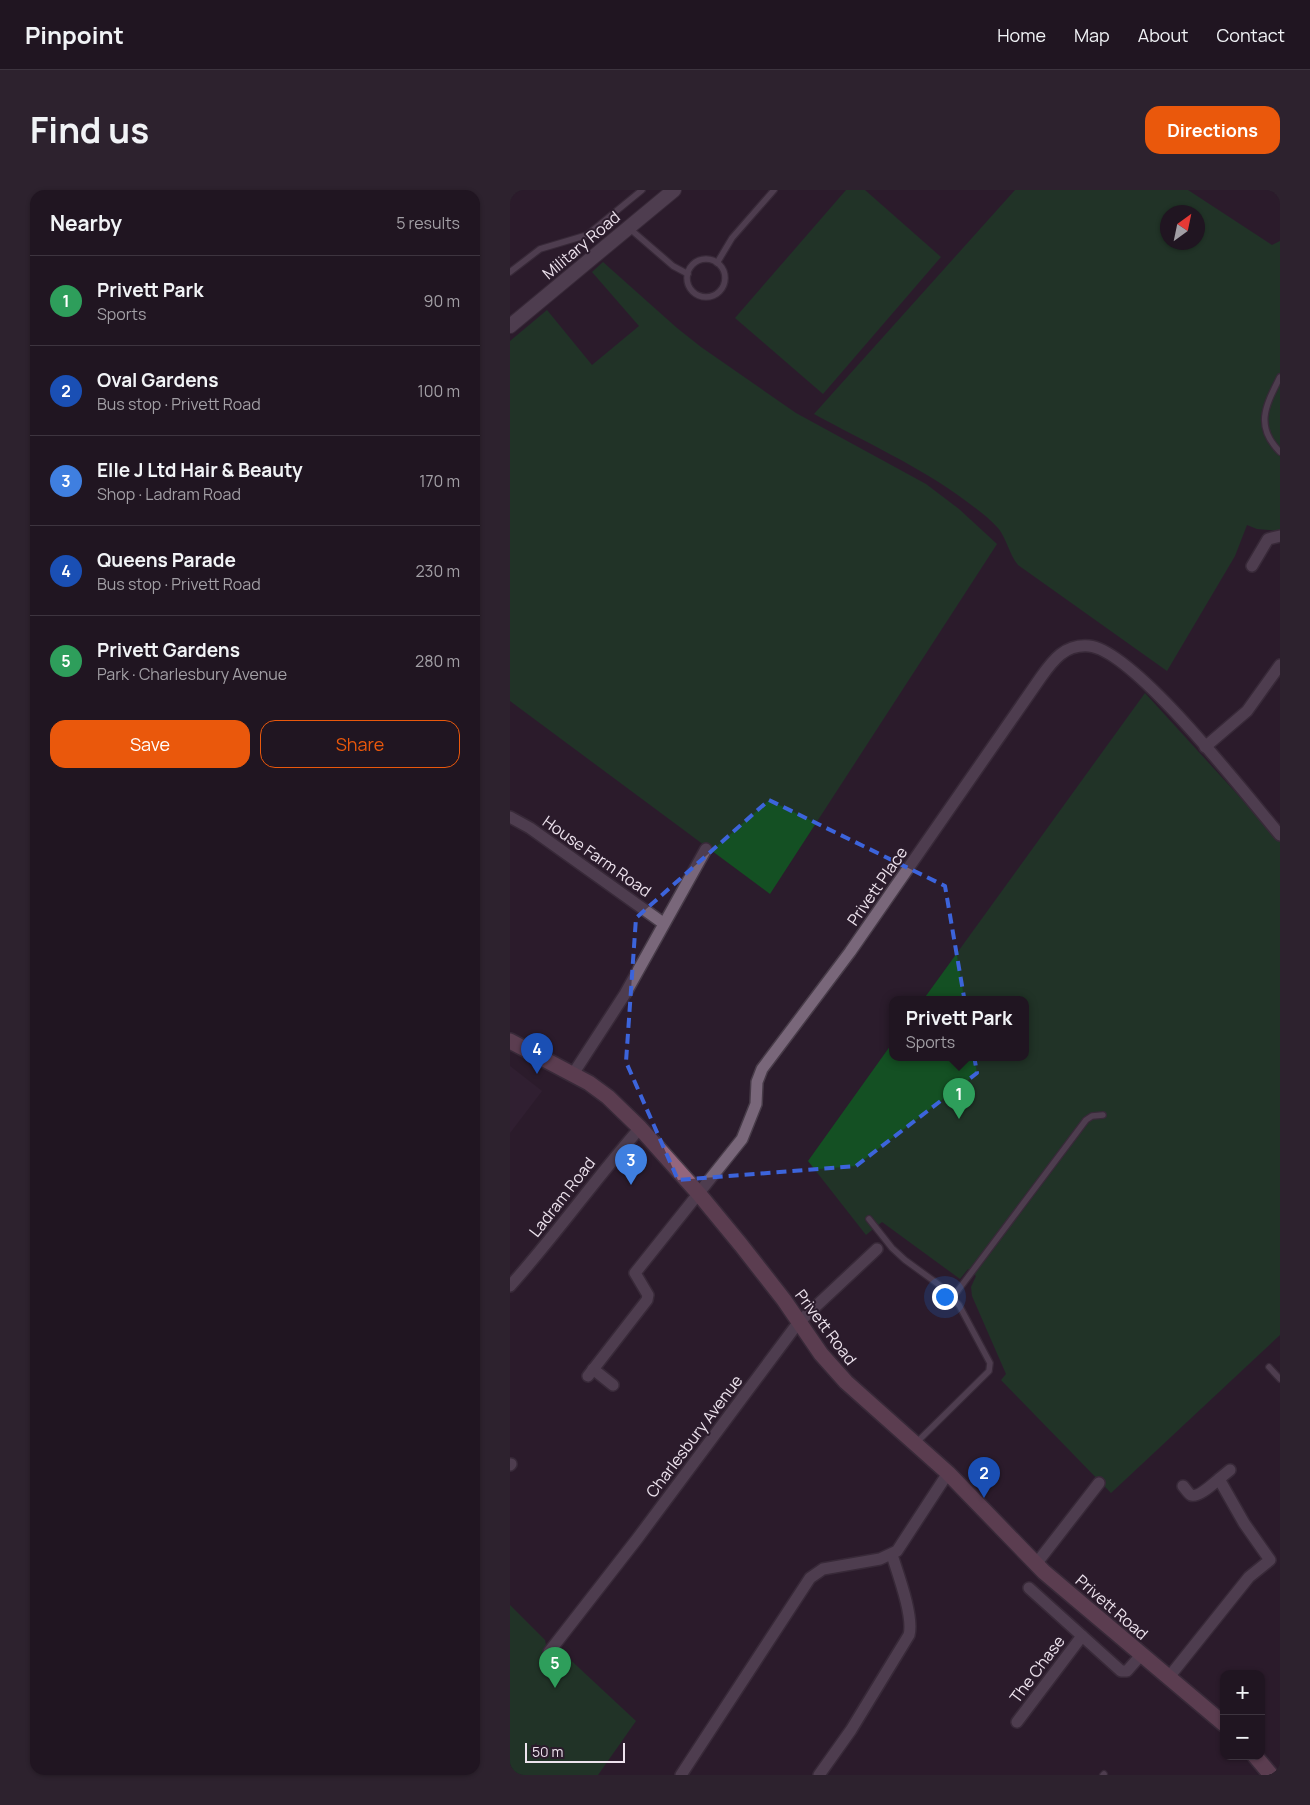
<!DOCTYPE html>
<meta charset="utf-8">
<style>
:root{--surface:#201521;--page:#2d222e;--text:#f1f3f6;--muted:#a29fa5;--line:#3d343f;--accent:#ea580c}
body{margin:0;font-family:Manrope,sans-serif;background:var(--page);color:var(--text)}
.controls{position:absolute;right:15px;bottom:15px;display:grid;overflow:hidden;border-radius:10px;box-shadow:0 1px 4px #0004}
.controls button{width:45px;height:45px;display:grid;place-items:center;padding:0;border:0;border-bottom:1px solid var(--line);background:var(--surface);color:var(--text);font:25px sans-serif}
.compass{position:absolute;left:650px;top:15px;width:45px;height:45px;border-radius:50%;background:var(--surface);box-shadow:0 1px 4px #0004;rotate:33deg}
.scale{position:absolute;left:15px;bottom:12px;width:100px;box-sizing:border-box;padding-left:5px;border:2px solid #ede2ed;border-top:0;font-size:14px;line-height:18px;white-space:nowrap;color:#ede2ed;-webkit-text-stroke:4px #2b1c2c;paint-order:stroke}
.you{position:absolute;left:434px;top:1106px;width:18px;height:18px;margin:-12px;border:4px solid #fff;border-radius:50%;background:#1a73e8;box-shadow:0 0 0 8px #1a73e833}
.badge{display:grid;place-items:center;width:32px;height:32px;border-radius:50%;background:var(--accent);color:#fff;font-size:16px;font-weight:700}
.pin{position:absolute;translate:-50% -41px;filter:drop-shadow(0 1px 2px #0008)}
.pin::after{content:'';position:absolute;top:26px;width:18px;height:15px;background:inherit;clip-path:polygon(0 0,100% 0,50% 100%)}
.popup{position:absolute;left:379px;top:806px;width:140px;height:65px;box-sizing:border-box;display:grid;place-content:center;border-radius:10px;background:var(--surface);filter:drop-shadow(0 1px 4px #0005);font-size:16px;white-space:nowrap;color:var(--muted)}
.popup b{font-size:19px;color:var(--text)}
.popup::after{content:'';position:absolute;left:50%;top:100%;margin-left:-10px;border:10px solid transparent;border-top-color:var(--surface)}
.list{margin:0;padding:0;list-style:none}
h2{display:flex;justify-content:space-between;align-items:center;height:65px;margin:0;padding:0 20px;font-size:21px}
h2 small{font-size:16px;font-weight:400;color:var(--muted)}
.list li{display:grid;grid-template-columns:32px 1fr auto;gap:15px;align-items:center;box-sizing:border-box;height:90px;padding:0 20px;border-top:1px solid var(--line)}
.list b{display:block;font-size:19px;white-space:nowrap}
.list p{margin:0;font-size:16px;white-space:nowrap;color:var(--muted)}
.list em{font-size:16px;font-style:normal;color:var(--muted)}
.actions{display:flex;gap:10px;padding:15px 20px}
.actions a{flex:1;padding:11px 0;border:1px solid var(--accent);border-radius:15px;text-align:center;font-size:18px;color:var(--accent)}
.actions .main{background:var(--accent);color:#fff}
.map{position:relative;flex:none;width:770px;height:1585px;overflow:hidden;border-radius:15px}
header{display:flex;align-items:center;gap:30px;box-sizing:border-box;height:70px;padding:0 25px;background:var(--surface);border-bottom:1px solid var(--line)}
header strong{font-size:24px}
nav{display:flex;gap:28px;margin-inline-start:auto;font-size:18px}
.intro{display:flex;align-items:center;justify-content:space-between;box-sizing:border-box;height:120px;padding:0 30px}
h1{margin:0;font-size:35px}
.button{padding:12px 22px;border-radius:15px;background:var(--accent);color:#fff;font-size:18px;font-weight:700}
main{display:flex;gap:30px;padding:0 30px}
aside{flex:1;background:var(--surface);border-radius:15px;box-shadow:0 1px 4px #0004}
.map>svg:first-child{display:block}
.built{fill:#372438}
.green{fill:#145023;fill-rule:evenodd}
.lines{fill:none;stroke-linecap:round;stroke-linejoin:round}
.service-casing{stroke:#473b48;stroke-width:8}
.minor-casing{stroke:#473b48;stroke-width:14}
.tertiary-casing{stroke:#473b48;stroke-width:16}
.secondary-casing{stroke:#473b48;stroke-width:18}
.service{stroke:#79677a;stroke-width:5.5}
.minor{stroke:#79677a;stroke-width:11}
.tertiary{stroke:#79677a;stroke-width:14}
.secondary{stroke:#94667d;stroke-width:15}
.marked{fill:none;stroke:#3c64db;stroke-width:4;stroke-dasharray:10 6;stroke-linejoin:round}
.labels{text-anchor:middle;stroke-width:4;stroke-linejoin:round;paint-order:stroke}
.street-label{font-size:16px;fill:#ede2ed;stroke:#2b1c2c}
</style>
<header>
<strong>Pinpoint</strong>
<nav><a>Home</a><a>Map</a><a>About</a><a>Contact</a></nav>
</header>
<div class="intro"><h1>Find us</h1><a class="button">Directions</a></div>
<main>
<aside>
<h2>Nearby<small>5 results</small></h2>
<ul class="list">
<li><span class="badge" style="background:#2e9e5b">1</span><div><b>Privett Park</b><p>Sports</p></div><em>90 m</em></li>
<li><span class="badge" style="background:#1a4fb4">2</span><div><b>Oval Gardens</b><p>Bus stop · Privett Road</p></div><em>100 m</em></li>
<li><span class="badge" style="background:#3f7fe0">3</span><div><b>Elle J Ltd Hair &amp; Beauty</b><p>Shop · Ladram Road</p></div><em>170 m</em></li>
<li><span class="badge" style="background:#1a4fb4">4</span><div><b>Queens Parade</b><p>Bus stop · Privett Road</p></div><em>230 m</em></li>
<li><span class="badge" style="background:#2e9e5b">5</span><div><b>Privett Gardens</b><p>Park · Charlesbury Avenue</p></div><em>280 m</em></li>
</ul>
<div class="actions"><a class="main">Save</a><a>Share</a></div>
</aside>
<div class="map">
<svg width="770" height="1585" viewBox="0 0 770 1585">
<rect width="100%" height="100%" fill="#2b1c2c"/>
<!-- built -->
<polygon class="built" points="0,876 32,901 0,943"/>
<!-- green -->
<g class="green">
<polygon points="336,0 355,0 431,67 313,204 225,128"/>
<path d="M 505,0 L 678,0 L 762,55 L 770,51 L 770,341 L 747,339 L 737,335 L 725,366 L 657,481 L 508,375 C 499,364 497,349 488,338 C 479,328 467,319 456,311 C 409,276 355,252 304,224 ZM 658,22 L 688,22 L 688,52 L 658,52 Z"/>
<polygon points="93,72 167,138 191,157 286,223 416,294 449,319 487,354 260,704 0,511 0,151 37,120 82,175 129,136 82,82"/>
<polygon points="635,503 770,651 770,1145 601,1303 491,1190 496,1184 462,1106 461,1097 466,1086 458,1079 450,1089 372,1032 356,1045 298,971 383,852 383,868 515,868 515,810 413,810"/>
<polygon points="0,1415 35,1450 38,1464 52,1462 126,1531 88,1585 0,1585"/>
</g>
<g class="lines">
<defs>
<g id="service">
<polyline points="119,38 163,76 178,84"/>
<circle cx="196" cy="88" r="19"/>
<polyline points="207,73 222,48 264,0"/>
<polyline points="0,82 30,59 77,45 132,0"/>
<path d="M 770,187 C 756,215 744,236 770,262"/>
<polyline points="359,1029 382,1058 395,1070 428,1094 449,1115 480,1173 479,1181 405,1254"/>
<polyline points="443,1107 576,930 582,926 593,925"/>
<polyline points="759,1177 770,1189"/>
<polyline points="593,1585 594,1584"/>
</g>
<g id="minor">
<polyline points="742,376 758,349 770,346"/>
<polyline points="695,557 737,521 770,475"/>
<polyline points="0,627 20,638 153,733"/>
<polyline points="63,884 115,804 196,659"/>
<path d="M 0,1096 C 46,1045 85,989 130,938"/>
<polyline points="83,1179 103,1195"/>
<path d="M 78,1186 L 137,1110 L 138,1105 L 125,1083 L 232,949 L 246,914 L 247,892 L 252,879 L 340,762 L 531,487 C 543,470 555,454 579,456 C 624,460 737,606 770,645"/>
<polyline points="0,1275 1,1274"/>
<polyline points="709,1289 720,1280"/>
<polyline points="526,1374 589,1293"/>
<polyline points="519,1398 611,1481 617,1481 631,1465"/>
<polyline points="39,1462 127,1349 288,1133 367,1059"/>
<path d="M 659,1487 L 739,1387 L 760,1370 L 734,1333 L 709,1289 C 704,1293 688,1308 681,1305 C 678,1303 675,1298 673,1296"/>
<polyline points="507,1532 572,1446"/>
<polyline points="171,1585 300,1388 313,1379 370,1369 387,1361 438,1283"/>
<path d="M 309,1585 L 341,1540 L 399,1445 C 404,1427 388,1384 382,1365"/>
</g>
<polyline id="tertiary" points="0,136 164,0"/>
<g id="secondary">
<polyline points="0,851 79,893 98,907 130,938 189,1004 231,1055 274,1110 311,1164 336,1192 438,1283 534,1382 714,1534"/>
<polyline points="745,1566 761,1585"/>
</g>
</defs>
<!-- service casing -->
<use href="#service" class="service-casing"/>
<!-- minor casing -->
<use href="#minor" class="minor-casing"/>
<!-- tertiary casing -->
<use href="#tertiary" class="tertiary-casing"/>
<!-- secondary casing -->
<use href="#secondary" class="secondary-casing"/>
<!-- service -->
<use href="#service" class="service"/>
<!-- minor -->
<use href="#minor" class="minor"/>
<!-- tertiary -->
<use href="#tertiary" class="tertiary"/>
<!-- secondary -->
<use href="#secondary" class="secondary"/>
</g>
<!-- marked area -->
<path d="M0 0H770V1585H0ZM 259,610 L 435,696 L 467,883 L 346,976 L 168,990 L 116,872 L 126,728 Z" fill="#2b1c2c" fill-opacity=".55" fill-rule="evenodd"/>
<path class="marked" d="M 259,610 L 435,696 L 467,883 L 346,976 L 168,990 L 116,872 L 126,728 Z"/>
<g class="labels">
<!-- street labels -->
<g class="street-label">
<text transform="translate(71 55) rotate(-40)" y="6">Military Road</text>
<text transform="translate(87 666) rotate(35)" y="6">House Farm Road</text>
<text transform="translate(367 696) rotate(-55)" y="6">Privett Place</text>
<text transform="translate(52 1007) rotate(-52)" y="6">Ladram Road</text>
<text transform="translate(316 1137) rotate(53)" y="6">Privett Road</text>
<text transform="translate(184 1246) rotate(-53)" y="6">Charlesbury Avenue</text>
<text transform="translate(602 1417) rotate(41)" y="6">Privett Road</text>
<text transform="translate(527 1479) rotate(-53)" y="6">The Chase</text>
</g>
</g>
</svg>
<div class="controls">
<button>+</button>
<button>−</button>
</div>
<svg class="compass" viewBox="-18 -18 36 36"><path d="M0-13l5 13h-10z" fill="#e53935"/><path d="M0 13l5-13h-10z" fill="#a29fa5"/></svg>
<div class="scale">50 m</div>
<div class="you"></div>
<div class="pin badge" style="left:449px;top:929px;background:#2e9e5b">1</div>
<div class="popup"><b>Privett Park</b>Sports</div>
<div class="pin badge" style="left:474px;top:1308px;background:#1a4fb4">2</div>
<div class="pin badge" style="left:121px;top:995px;background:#3f7fe0">3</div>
<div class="pin badge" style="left:27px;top:884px;background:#1a4fb4">4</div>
<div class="pin badge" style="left:45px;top:1498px;background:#2e9e5b">5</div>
</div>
</main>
